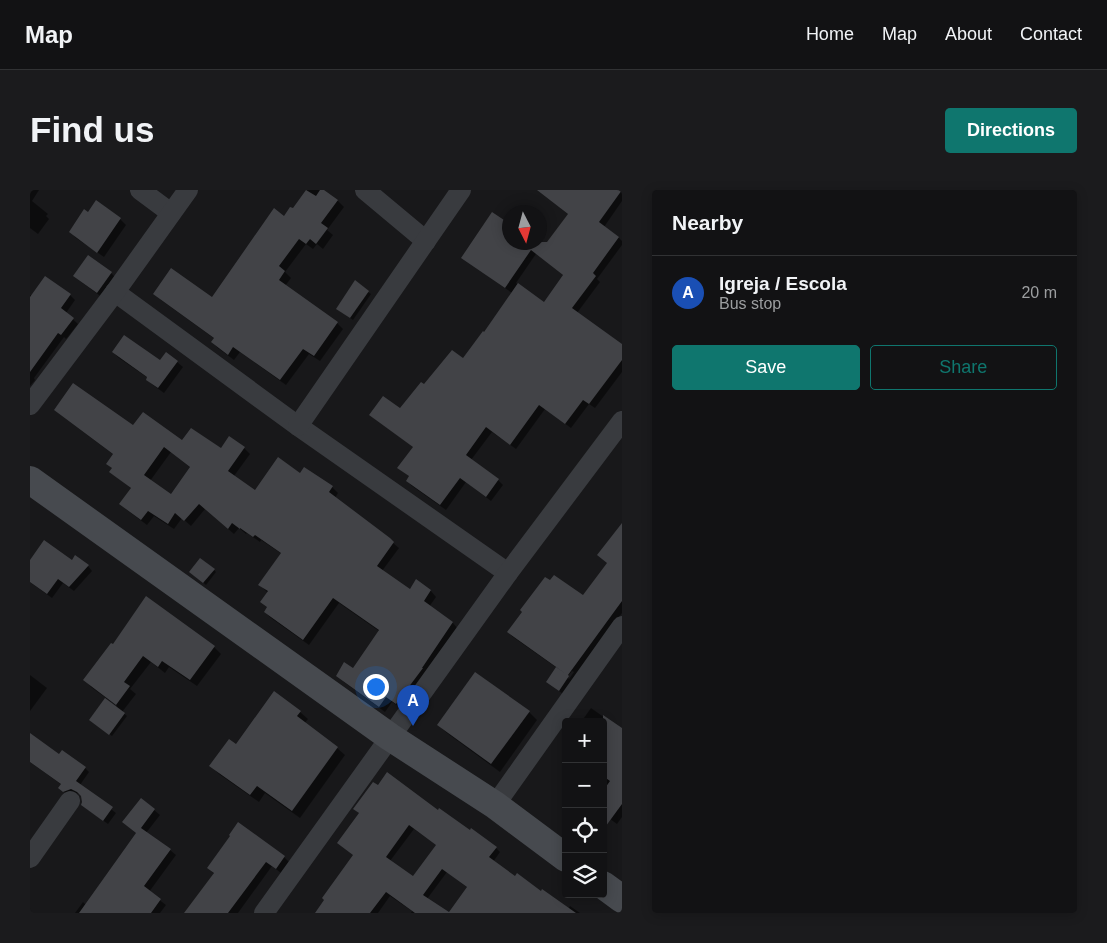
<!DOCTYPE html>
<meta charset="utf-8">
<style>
:root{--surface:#121214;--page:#1b1b1d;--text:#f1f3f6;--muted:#9c9ea0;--line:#313234;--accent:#0f766e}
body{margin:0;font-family:Arial,sans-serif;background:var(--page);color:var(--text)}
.controls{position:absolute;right:15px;bottom:15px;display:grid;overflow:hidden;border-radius:5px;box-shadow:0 2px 12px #0003}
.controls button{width:45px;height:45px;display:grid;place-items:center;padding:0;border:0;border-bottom:1px solid var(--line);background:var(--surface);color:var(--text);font:25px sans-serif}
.compass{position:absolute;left:472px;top:15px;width:45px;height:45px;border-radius:50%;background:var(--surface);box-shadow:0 2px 12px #0003;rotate:174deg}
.you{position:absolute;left:345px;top:496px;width:18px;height:18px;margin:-12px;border:4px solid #fff;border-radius:50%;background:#1a73e8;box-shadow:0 0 0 8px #1a73e833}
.badge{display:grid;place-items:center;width:32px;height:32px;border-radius:50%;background:var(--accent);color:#fff;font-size:16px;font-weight:700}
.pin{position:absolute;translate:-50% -41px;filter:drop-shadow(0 1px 2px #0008)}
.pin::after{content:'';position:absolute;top:26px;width:18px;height:15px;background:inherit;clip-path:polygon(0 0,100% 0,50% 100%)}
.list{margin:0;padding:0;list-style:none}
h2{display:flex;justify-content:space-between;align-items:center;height:65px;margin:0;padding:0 20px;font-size:21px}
h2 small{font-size:16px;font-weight:400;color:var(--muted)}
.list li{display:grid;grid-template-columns:32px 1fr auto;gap:15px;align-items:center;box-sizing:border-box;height:75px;padding:0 20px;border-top:1px solid var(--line)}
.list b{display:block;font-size:19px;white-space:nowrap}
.list p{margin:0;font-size:16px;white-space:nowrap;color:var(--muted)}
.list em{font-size:16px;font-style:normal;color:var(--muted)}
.actions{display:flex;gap:10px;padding:15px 20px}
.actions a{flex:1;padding:11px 0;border:1px solid var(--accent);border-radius:5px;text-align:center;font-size:18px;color:var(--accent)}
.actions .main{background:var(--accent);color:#fff}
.icon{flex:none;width:28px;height:28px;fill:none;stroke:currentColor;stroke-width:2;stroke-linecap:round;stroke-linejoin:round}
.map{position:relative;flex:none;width:592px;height:723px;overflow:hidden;border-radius:5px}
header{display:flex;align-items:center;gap:30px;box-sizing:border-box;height:70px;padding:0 25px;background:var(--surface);border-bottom:1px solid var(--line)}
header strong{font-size:24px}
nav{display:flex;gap:28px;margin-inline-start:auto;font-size:18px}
.intro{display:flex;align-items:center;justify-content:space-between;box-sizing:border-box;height:120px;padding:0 30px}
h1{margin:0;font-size:35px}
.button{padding:12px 22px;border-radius:5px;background:var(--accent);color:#fff;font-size:18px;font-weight:700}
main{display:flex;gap:30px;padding:0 30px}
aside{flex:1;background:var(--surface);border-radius:5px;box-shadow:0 2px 12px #0003}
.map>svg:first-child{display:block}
.shadow{fill:#0007;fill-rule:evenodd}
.building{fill:#424347;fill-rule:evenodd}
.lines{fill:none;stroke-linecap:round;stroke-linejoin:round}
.street{stroke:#393b3f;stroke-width:20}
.secondary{stroke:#474a4f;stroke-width:28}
</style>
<header>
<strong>Map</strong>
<nav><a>Home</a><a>Map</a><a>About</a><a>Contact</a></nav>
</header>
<div class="intro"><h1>Find us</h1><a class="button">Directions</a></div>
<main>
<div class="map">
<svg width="592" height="723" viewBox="0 0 592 723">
<rect width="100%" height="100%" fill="#18181a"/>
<!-- shadow -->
<g class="shadow">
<polygon points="0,0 9,0 2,11 18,24 16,26 19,29 8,44 0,38"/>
<polygon points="277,0 292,0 308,11 314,17 297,40 303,45 293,59 287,54 283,59 276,54 255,82 261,88 255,96 307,133 313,139 290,171 279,164 256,195 210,162 204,170 188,158 182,152 185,149 131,110 125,104 183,109 254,27 263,20"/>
<polygon points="516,0 592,0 592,11 574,37 589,48 592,51 592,55 567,89 570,92 547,123 592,156 592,182 565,218 559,214 541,238 515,219 486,259 462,242 441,270 468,290 473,295 461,311 436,292 416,320 382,296 377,291 380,287 384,257 346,230 341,225 370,220 394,196 434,170 454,143 482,103 438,72 480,52 510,58 486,93 514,114 534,86 509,65 539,25 522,11"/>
<polygon points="66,12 90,29 96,35 74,67 46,48 41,42 58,24"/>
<polygon points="81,83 87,89 73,108 50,91 44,86"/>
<polygon points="338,102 341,104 323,130 310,121"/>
<polygon points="0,105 2,106 40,105 45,110 36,123 48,134 36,149 34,147 4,188 5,190 0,196"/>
<polygon points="83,162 130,172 147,172 153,177 134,203 123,195 117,190 118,188 89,168"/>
<path d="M 25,220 L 103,237 L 153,251 L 191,259 L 200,248 L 214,258 L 220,264 L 204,286 L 226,302 L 271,284 L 275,278 L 302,297 L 308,303 L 305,308 L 363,353 L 369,358 L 352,381 L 380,400 L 387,391 L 401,401 L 406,407 L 399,417 L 423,433 L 428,439 L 373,519 L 362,512 L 355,522 L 314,492 L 308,486 L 323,479 L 349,441 L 309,413 L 279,455 L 241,428 L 235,422 L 238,418 L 238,403 L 230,395 L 252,364 L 231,350 L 230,352 L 217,343 L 216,344 L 209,338 L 204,344 L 175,319 L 161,336 L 152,328 L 144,339 L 124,326 L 117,335 L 97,320 L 91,314 L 102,299 L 87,287 L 81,282 L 83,279 L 84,265 L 31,225 ZM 141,262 L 161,278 L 141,306 L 120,291 Z"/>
<path d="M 592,335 L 592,423 L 542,491 L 534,505 L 517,491 L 527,478 L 483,447 L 478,442 L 553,407 L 578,373 ZM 542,481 L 544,482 L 539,489 L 537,487 Z"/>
<polygon points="0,372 42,372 58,376 62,381 44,401 33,393 22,408 0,392"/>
<polygon points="184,380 186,382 176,395 163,384"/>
<polygon points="116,408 184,457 191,464 167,496 139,477 135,483 121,472 100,499 106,504 92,522 97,526 82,546 63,532 87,516 61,497 55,490 83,456"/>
<polygon points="0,485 17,498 0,521"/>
<polygon points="561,518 592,540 592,627 587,634 573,624 573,532 551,532"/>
<polygon points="270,522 278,529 274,534 307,558 315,565 270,628 235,603 229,612 189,584 181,576 206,556"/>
<polygon points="499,522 507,530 470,582 417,543 408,535"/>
<polygon points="0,545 29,566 55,578 59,582 50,595 86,623 78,634 57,619 52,605 46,603 39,606 29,598 32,595 0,572"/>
<polygon points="536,589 536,596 532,593"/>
<path d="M 325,619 L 409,621 L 466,658 L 470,662 L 463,672 L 485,688 L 538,719 L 540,716 L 550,723 L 420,723 L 438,698 L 417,682 L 397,709 L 417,723 L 381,723 L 382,721 L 360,706 L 348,723 L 287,723 L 324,666 L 330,624 ZM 384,639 L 407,655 L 383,688 L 360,671 Z"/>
<polygon points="124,620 130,625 116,643 140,660 146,665 119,702 136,715 130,723 45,723 53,712 56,715 107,644 93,632"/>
<polygon points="254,667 259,672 251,683 242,676 208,723 164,723 184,684 179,678"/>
</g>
<!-- building -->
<g class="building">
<polygon points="276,0 286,6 290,0 294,0 308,10 291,33 298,38 286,54 280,49 276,54 269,49 249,76 255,81 249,90 308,132 284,166 273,159 250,190 203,157 198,165 181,152 184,148 123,104 141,78 182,107 244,18 254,26 260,17 263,18"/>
<polygon points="507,0 592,0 569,32 589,47 563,83 566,86 542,118 592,154 592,170 559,214 553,210 535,234 509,215 480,255 456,237 436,265 469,289 456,307 430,288 410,315 376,291 379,286 367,278 383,257 339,225 353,206 370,218 391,192 394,194 422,160 433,168 453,141 454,142 488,93 514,112 533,85 501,60 475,98 431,68 462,22 480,34 480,52 517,52 538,24"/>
<polygon points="66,10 91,28 67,63 39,42 54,19 58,22"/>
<polygon points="58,65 82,82 67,103 43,86"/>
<polygon points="15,86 41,104 31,118 44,128 31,145 28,143 0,182 0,107"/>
<polygon points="325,90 339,101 320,128 306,119"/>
<polygon points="94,145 130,170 136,162 148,171 128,198 116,190 117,187 82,162"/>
<path d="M 43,193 L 103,235 L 113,222 L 152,250 L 161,238 L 191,258 L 199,246 L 215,257 L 198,281 L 225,300 L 248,267 L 270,283 L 274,277 L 303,296 L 299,302 L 360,348 L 364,352 L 347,376 L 380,399 L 386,389 L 401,400 L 394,411 L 423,432 L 392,478 L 393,478 L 366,514 L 356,507 L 349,517 L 306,486 L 314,472 L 323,478 L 349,440 L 303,408 L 273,450 L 234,422 L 237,417 L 230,412 L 238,401 L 228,395 L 251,363 L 225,345 L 223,347 L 210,338 L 210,339 L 202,333 L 198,339 L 169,314 L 154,331 L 145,323 L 138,334 L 118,321 L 111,330 L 89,314 L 101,298 L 79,282 L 82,278 L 76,274 L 83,264 L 24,220 ZM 134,257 L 160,277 L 141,304 L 114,285 Z"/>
<polygon points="592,333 592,411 538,485 539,486 529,501 516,492 526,477 536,484 477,442 492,422 490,420 515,387 520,390 524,385 553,405 577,373 567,365"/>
<polygon points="14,350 42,370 45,365 59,375 39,397 28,389 17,404 0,392 0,370"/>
<polygon points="170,368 185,379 173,393 159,382"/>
<polygon points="116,406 185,456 160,490 132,471 128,477 113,466 94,492 100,496 86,515 53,490 81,453 83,454"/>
<polygon points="445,482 500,521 461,574 407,535"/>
<polygon points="244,501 271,521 267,526 308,557 262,621 227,596 220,605 179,576 199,549 206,554"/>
<polygon points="75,508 95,523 79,545 59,530"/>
<polygon points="573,525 592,538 592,614 573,640 573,601 580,591 573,586"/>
<polygon points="0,543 29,564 32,560 56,577 46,591 83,617 73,631 51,615 52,612 51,606 47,602 41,599 33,602 28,598 31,594 0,572"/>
<path d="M 357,582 L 408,620 L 409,618 L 440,640 L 441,638 L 467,657 L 459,667 L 485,686 L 487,683 L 511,701 L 512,699 L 546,723 L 385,723 L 356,702 L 340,723 L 285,723 L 294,710 L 292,708 L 323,665 L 307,653 L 329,623 L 323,619 L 343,592 L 348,595 ZM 379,635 L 406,655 L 383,686 L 356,667 ZM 412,679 L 437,697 L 419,722 L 393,705 Z"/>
<polygon points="111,608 125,619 111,638 141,659 114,696 131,709 121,723 49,723 106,643 92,632"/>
<polygon points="208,632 255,666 246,679 236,672 198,723 154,723 184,683 177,678 200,646 199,645"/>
</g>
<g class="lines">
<!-- street -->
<g class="street">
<polyline points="110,0 141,23"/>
<polyline points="335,0 396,51"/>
<polyline points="85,102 268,236 478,383"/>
<polyline points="0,215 85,102 158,0"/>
<polyline points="268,236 431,0"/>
<polyline points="465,615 592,436"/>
<polyline points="0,668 40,611"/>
<polyline points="234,723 478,383 592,231"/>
</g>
<!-- secondary -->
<g class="secondary">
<polyline points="0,290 360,547 465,615 536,668"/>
<polyline points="573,695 592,709"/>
</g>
</g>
</svg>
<div class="controls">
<button>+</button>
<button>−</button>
<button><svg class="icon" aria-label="locate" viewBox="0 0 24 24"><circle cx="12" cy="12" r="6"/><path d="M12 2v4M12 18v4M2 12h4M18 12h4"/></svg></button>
<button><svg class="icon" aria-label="layers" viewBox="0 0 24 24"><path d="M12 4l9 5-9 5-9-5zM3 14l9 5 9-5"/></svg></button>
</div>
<svg class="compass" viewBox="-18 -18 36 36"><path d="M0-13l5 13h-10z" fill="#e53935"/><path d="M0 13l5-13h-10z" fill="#9c9ea0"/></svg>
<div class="you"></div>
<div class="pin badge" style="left:383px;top:536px;background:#1a4fb4">A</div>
</div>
<aside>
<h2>Nearby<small></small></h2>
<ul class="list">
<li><span class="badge" style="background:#1a4fb4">A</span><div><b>Igreja / Escola</b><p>Bus stop</p></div><em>20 m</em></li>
</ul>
<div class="actions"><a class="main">Save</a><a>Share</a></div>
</aside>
</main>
